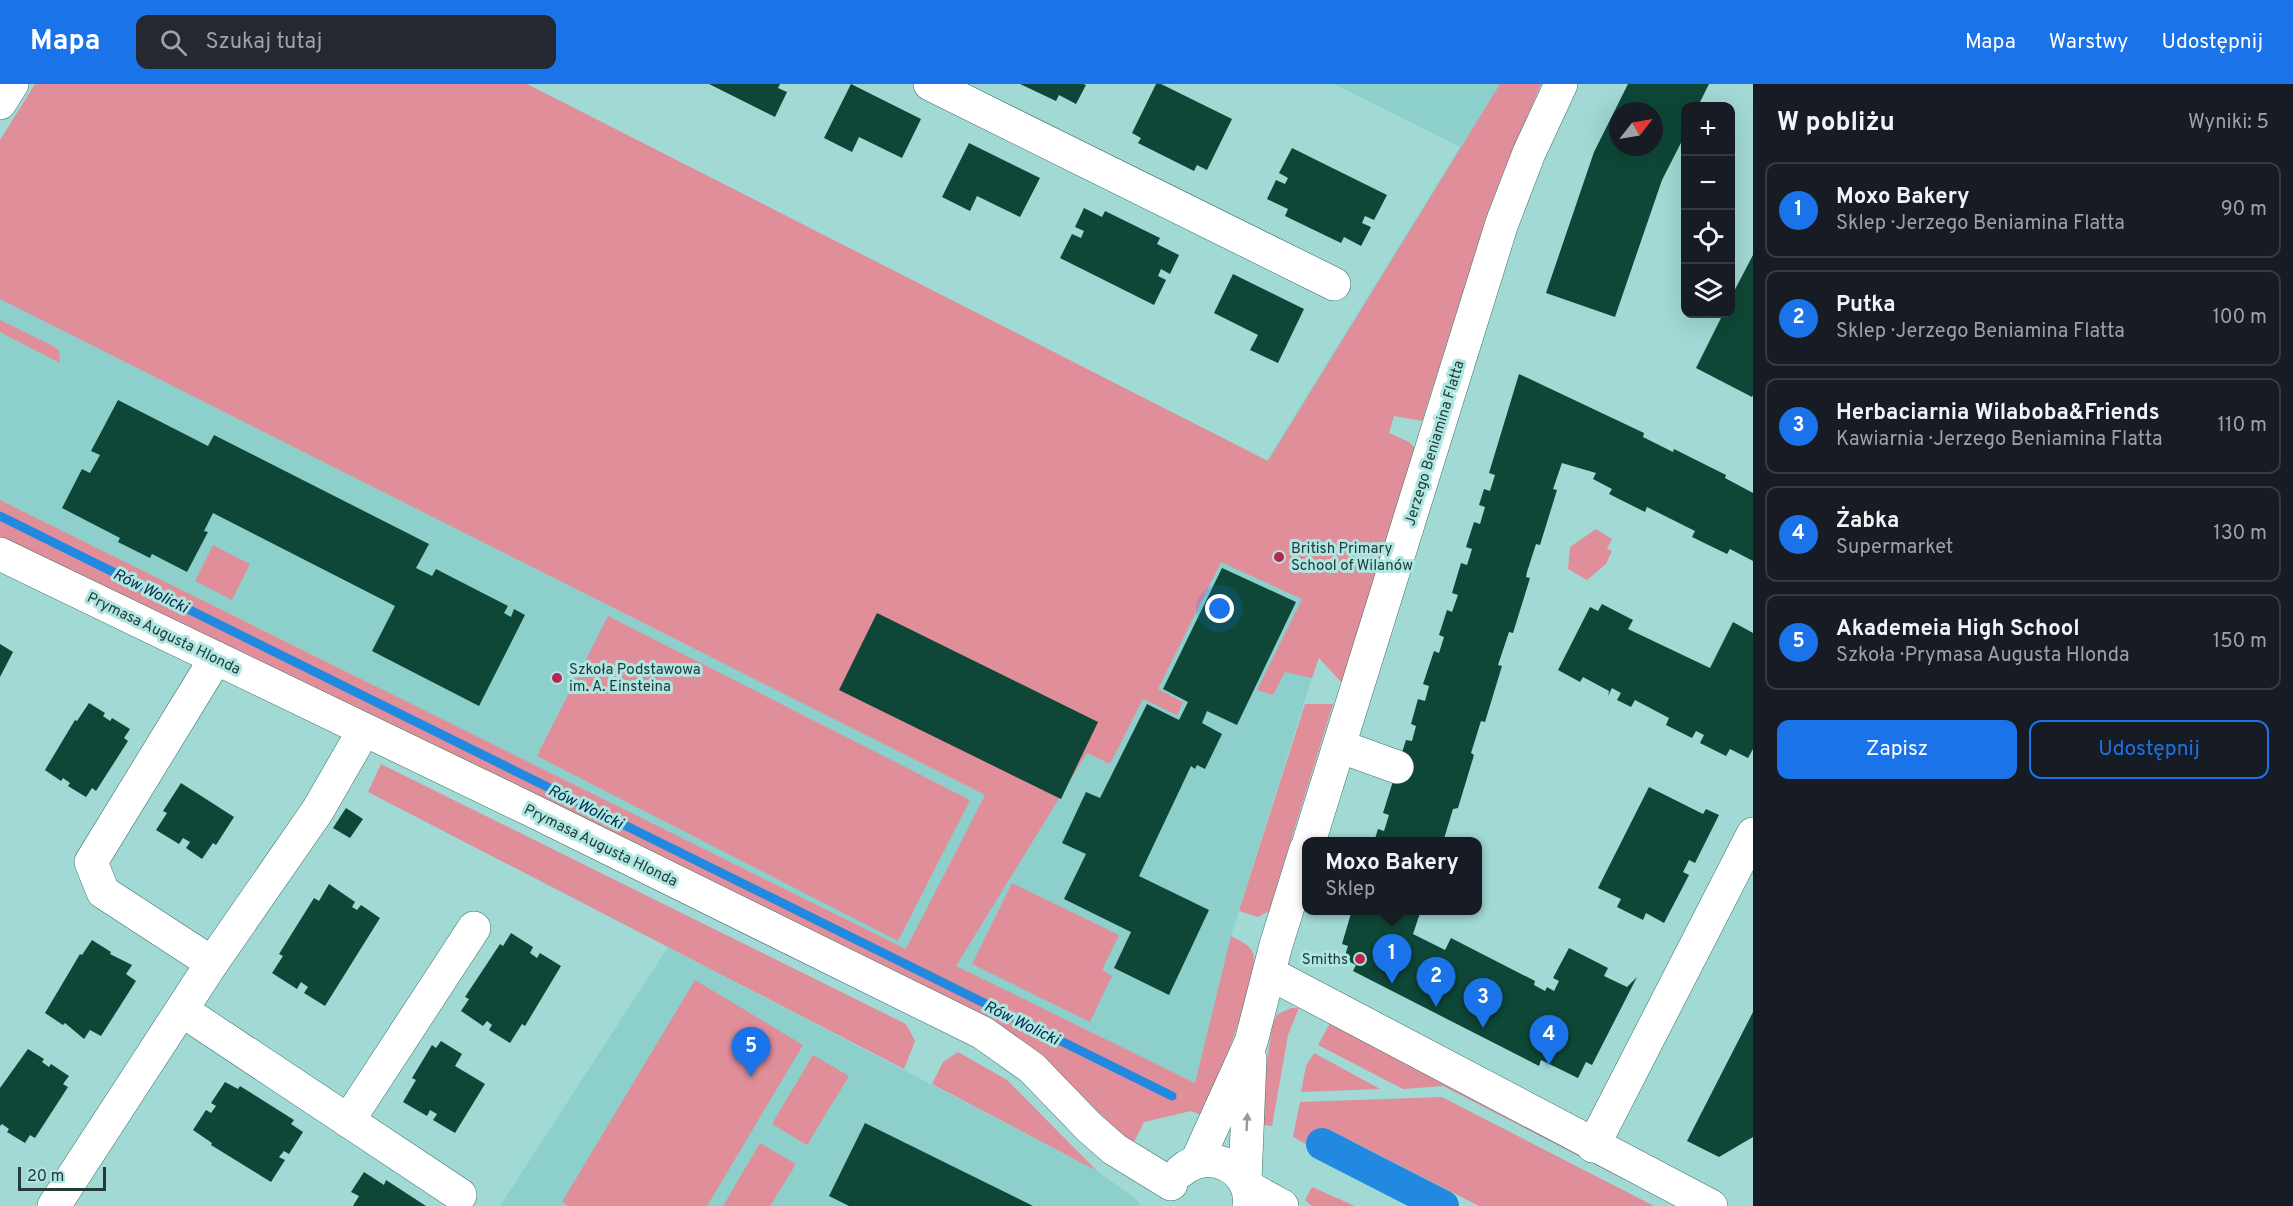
<!DOCTYPE html>
<html lang="pl">
<meta charset="utf-8">
<style>
:root{--surface:#171b24;--page:#242831;--text:#f1f3f6;--muted:#9ea1a6;--line:#363941;--accent:#1a73e8}
body{margin:0;font-family:Overpass,sans-serif;background:var(--page);color:var(--text)}
.controls{position:absolute;right:18px;top:18px;display:grid;overflow:hidden;border-radius:12px;box-shadow:0 6px 24px #0002}
.controls button{width:54px;height:54px;display:grid;place-items:center;padding:0;border:0;border-bottom:2px solid var(--line);background:var(--surface);color:var(--text);font:30px sans-serif}
.compass{position:absolute;left:1609px;top:18px;width:54px;height:54px;border-radius:50%;background:var(--surface);box-shadow:0 6px 24px #0002;rotate:59deg}
.scale{position:absolute;left:18px;bottom:15px;width:88px;box-sizing:border-box;padding-left:6px;border:3px solid #243b39;border-top:0;font-size:16px;line-height:21px;white-space:nowrap;color:#243b39;-webkit-text-stroke:4px #aee6e1;paint-order:stroke}
.you{position:absolute;left:1220px;top:525px;width:21px;height:21px;margin:-15px;border:4px solid #fff;border-radius:50%;background:#1a73e8;box-shadow:0 0 0 9px #1a73e833}
.badge{display:grid;place-items:center;width:39px;height:39px;border-radius:50%;background:var(--accent);color:#fff;font-size:20px;font-weight:700}
.pin{position:absolute;translate:-50% -50px;filter:drop-shadow(0 2px 3px #0008)}
.pin::after{content:'';position:absolute;top:32px;width:21px;height:18px;background:inherit;clip-path:polygon(0 0,100% 0,50% 100%)}
.popup{position:absolute;left:1302px;top:753px;width:180px;height:78px;box-sizing:border-box;display:grid;place-content:center;border-radius:12px;background:var(--surface);filter:drop-shadow(0 2px 4px #0005);font-size:20px;white-space:nowrap;color:var(--muted)}
.popup b{font-size:22px;color:var(--text)}
.popup::after{content:'';position:absolute;left:50%;top:100%;margin-left:-12px;border:12px solid transparent;border-top-color:var(--surface)}
.list{margin:0;padding:0;list-style:none}
h2{display:flex;justify-content:space-between;align-items:center;height:78px;margin:0;padding:0 24px;font-size:26px}
h2 small{font-size:20px;font-weight:400;color:var(--muted)}
.list li{display:grid;grid-template-columns:39px 1fr auto;gap:18px;align-items:center;box-sizing:border-box;height:96px;margin:0 12px 12px;padding:0 12px;border:2px solid var(--line);border-radius:12px}
.list b{display:block;font-size:22px;white-space:nowrap}
.list p{margin:0;font-size:20px;white-space:nowrap;color:var(--muted)}
.list em{font-size:20px;font-style:normal;color:var(--muted)}
.actions{display:flex;gap:12px;padding:18px 24px}
.actions a{flex:1;padding:14px 0;border:2px solid var(--accent);border-radius:12px;text-align:center;font-size:21px;color:var(--accent)}
.actions .main{background:var(--accent);color:#fff}
.icon{flex:none;width:33px;height:33px;fill:none;stroke:currentColor;stroke-width:2;stroke-linecap:round;stroke-linejoin:round}
.map{position:relative;flex:none;width:1753px;height:1122px;overflow:hidden}
header{display:flex;align-items:center;gap:36px;box-sizing:border-box;height:84px;padding:0 30px;background:var(--accent);color:#fff}
header strong{font-size:28px}
nav{display:flex;gap:33px;margin-inline-start:auto;font-size:21px}
.search{width:420px;height:54px;background:var(--page);display:flex;align-items:center;gap:15px;box-sizing:border-box;padding:0 21px;border-radius:12px;color:var(--muted);font-size:22px}
main{display:flex}
aside{flex:1;background:var(--surface)}
.map>svg:first-child{display:block}
.built{fill:#8dd0cb}
.green{fill:#df8e9a}
.lines{fill:none;stroke-linecap:round;stroke-linejoin:round}
.stream{stroke:#2189e0;stroke-width:9}
.canal{stroke:#2189e0;stroke-width:32}
.building{fill:#0e4737;fill-rule:evenodd}
.minor-casing{stroke:#396f6b;stroke-width:34}
.minor{stroke:#fff;stroke-width:33}
.oneway{fill:#929d9c}
.poi-dot{fill:#b62650;stroke:#aee6e1;stroke-width:2}
.labels{text-anchor:middle;stroke-width:6;stroke-linejoin:round;paint-order:stroke}
.street-label{font-size:15px;fill:#243b39;stroke:#aee6e1}
.poi-label{font-size:15px;fill:#243b39;stroke:#aee6e1;text-anchor:start}
.water-label{font-size:16px;font-style:italic;fill:#022a4c;stroke:#aee6e1}
</style>
<header>
<strong>Mapa</strong>
<div class="search"><svg class="icon" aria-label="search" viewBox="0 0 24 24"><circle cx="10" cy="10" r="6"/><path d="M15 15l6 6"/></svg>Szukaj tutaj</div>
<nav><a>Mapa</a><a>Warstwy</a><a>Udostępnij</a></nav>
</header>
<main>
<div class="map">
<svg width="1753" height="1122" viewBox="0 0 1753 1122">
<rect width="100%" height="100%" fill="#a1d9d4"/>
<!-- built -->
<g class="built">
<polygon points="1334,0 1500,0 1508,4 1443,174 1231,852 1195,999 956,883 906,865 0,416 0,215 1043,740 1460,63"/>
<polygon points="668,863 1097,1087 1136,1115 1141,1122 500,1122"/>
</g>
<!-- green -->
<g class="green">
<path d="M 35,0 L 527,0 L 1268,377 L 1500,0 L 1541,0 L 1490,123 L 1422,337 L 1394,332 L 1389,349 L 1409,358 L 1415,364 L 1342,599 L 1319,574 L 1312,594 L 1285,588 L 1273,611 L 1257,606 L 1302,515 L 1221,478 L 1158,605 L 1183,618 L 1177,631 L 1143,615 L 1110,680 L 1087,669 L 956,882 L 1195,999 L 1231,852 C 1240,857 1248,859 1253,869 C 1261,889 1214,1005 1204,1032 L 1191,1027 L 1144,1038 L 1133,1060 L 1045,979 L 300,598 L 0,453 L 0,416 L 906,865 L 985,711 L 0,215 L 0,56 Z"/>
<polygon points="0,236 55,263 59,267 60,279 0,248"/>
<polygon points="1596,445 1612,455 1607,465 1612,467 1606,480 1587,496 1568,485 1570,463"/>
<polygon points="213,461 250,480 232,516 195,497"/>
<polygon points="608,532 970,716 898,857 537,672"/>
<polygon points="1305,620 1333,620 1269,827 1258,833 1239,827"/>
<polygon points="381,680 906,940 915,957 904,985 368,708"/>
<polygon points="1012,799 1119,851 1102,886 1112,892 1090,938 972,880"/>
<polygon points="695,896 803,961 707,1122 569,1122 562,1118"/>
<polygon points="1291,924 1299,924 1288,951 1272,1042 1257,1040 1273,938 1278,930"/>
<polygon points="1330,939 1628,1091 1625,1096 1443,1002 1403,1005 1318,961"/>
<polygon points="958,968 1007,996 1097,1087 932,1000 943,978"/>
<polygon points="1314,969 1380,1005 1301,1008 1306,982"/>
<polygon points="813,971 849,992 807,1061 772,1040"/>
<polygon points="1442,1013 1654,1122 1479,1122 1352,1057 1317,1052 1311,1063 1293,1053 1300,1018"/>
<polygon points="760,1059 796,1080 770,1122 723,1122"/>
<polygon points="1312,1103 1355,1122 1312,1122 1305,1116"/>
</g>
<g class="lines">
<!-- stream -->
<polyline class="stream" points="0,432 1172,1012"/>
<!-- canal -->
<polyline class="canal" points="1322,1060 1443,1122"/>
</g>
<!-- building -->
<g class="building">
<polygon points="709,0 780,0 778,4 787,8 775,33"/>
<polygon points="851,0 921,35 902,74 859,53 852,68 824,54"/>
<polygon points="1020,0 1083,0 1086,1 1076,20 1059,11 1056,17"/>
<polygon points="1156,0 1161,0 1232,35 1207,86 1197,81 1194,87 1138,59 1141,54 1132,49"/>
<path d="M 1628,0 L 1709,0 L 1698,22 L 1686,22 L 1686,49 L 1662,96 L 1615,233 L 1546,209 L 1594,68 ZM 1618,27 L 1654,27 L 1654,63 L 1618,63 Z"/>
<polygon points="969,59 1040,94 1020,133 977,112 970,127 942,113"/>
<polygon points="1292,64 1387,111 1374,136 1365,132 1362,139 1371,143 1361,162 1344,153 1341,159 1285,132 1288,125 1267,115 1276,96 1285,100 1288,94 1279,89"/>
<polygon points="1084,124 1102,133 1105,127 1160,154 1157,160 1179,171 1170,190 1161,185 1158,192 1166,196 1154,221 1060,174 1072,150 1081,154 1084,147 1075,143"/>
<polygon points="1753,171 1753,311 1752,313 1696,284 1723,230 1730,230 1730,215"/>
<polygon points="1233,190 1304,225 1278,279 1250,266 1258,251 1214,229"/>
<polygon points="1519,290 1644,349 1643,353 1673,368 1674,365 1726,391 1725,394 1753,409 1753,477 1730,465 1727,470 1692,453 1695,447 1647,423 1645,428 1609,410 1612,405 1593,395 1596,389 1562,379 1553,405 1557,406 1540,461 1536,460 1527,488 1526,493 1530,494 1513,549 1509,548 1498,581 1502,582 1485,638 1481,637 1471,669 1474,671 1458,724 1453,725 1443,758 1374,758 1378,745 1384,747 1389,731 1383,729 1406,656 1412,657 1416,642 1411,640 1418,615 1425,617 1429,602 1423,600 1434,567 1439,569 1444,553 1439,551 1447,526 1452,528 1458,511 1452,509 1461,479 1467,481 1472,465 1466,463 1474,438 1480,440 1485,423 1479,421 1484,405 1490,407 1495,391 1489,389"/>
<polygon points="118,316 208,362 214,351 429,460 416,484 432,492 436,485 508,522 504,529 511,533 514,525 525,531 479,622 372,567 395,522 213,429 204,447 208,448 187,488 152,470 150,474 118,458 120,454 62,424 82,385 90,389 100,371 91,367"/>
<polygon points="1222,484 1296,518 1237,641 1207,627 1202,639 1222,650 1205,685 1197,681 1195,685 1191,682 1139,792 1209,826 1169,911 1114,884 1131,848 1064,815 1086,770 1062,759 1086,708 1100,714 1147,620 1179,636 1188,618 1163,605"/>
<polygon points="1602,520 1633,536 1628,545 1710,584 1733,538 1753,549 1753,665 1748,674 1730,665 1726,672 1700,659 1704,651 1696,647 1692,654 1666,641 1669,634 1635,616 1631,623 1617,616 1621,609 1612,604 1608,612 1609,607 1583,593 1580,598 1558,586 1590,523 1598,527"/>
<polygon points="877,529 1098,638 1061,715 839,606"/>
<polygon points="0,560 13,568 0,593"/>
<polygon points="89,619 105,629 103,632 110,637 112,634 130,645 124,654 128,657 96,707 92,704 86,713 68,702 70,699 63,694 61,697 45,686 75,636 77,637"/>
<polygon points="181,699 234,733 216,761 213,759 202,775 186,764 190,758 183,754 179,760 156,746 167,729 163,727"/>
<polygon points="1649,703 1703,730 1706,725 1719,731 1695,779 1689,776 1683,788 1689,791 1664,839 1646,829 1643,836 1617,823 1621,815 1598,804"/>
<polygon points="346,724 363,735 350,754 333,744"/>
<polygon points="329,800 355,818 352,823 357,826 361,821 380,834 325,922 304,909 308,903 301,898 297,905 272,889 283,872 279,870 314,814 319,817"/>
<polygon points="1352,826 1421,826 1413,850 1445,866 1451,854 1535,897 1534,901 1545,907 1547,903 1554,907 1559,897 1553,894 1569,864 1608,884 1604,892 1627,903 1637,893 1592,981 1586,978 1578,994 1541,976 1539,982 1353,887 1356,881 1344,875 1348,862 1342,860"/>
<polygon points="511,849 533,863 530,869 537,874 540,869 561,882 525,942 522,940 510,959 489,946 492,941 487,937 483,942 461,927 469,915 465,913 500,860 503,862"/>
<polygon points="92,856 111,868 110,870 132,881 126,890 136,897 101,952 90,946 84,955 65,939 63,941 45,929 80,870 82,871"/>
<polygon points="1753,928 1753,1053 1719,1073 1687,1057"/>
<polygon points="441,957 462,970 455,982 485,1000 455,1049 433,1036 437,1030 430,1026 427,1032 403,1018 416,996 412,994 432,961 436,964"/>
<polygon points="28,965 44,975 42,978 49,983 51,980 69,992 63,1000 68,1003 35,1054 30,1051 25,1059 7,1048 9,1045 2,1040 0,1042 0,1004"/>
<polygon points="225,998 238,1005 240,1002 294,1036 291,1040 303,1048 289,1070 284,1067 279,1073 285,1076 271,1098 211,1061 212,1059 193,1046 206,1026 211,1029 216,1022 211,1019"/>
<polygon points="865,1039 1033,1122 849,1122 829,1112"/>
<polygon points="364,1088 384,1101 386,1096 426,1122 353,1122 359,1112 351,1108"/>
</g>
<g class="lines">
<defs>
<g id="minor">
<polyline points="930,0 1334,200"/>
<polyline points="0,19 12,0"/>
<polyline points="0,470 529,725 983,949 1032,984 1089,1043 1114,1065 1171,1100"/>
<polyline points="1339,662 1397,683"/>
<polyline points="1309,758 1502,139 1529,69 1561,0"/>
<polyline points="212,879 103,808 91,778 216,574"/>
<polyline points="1269,889 1711,1122"/>
<polyline points="183,927 460,1111"/>
<polyline points="348,1037 474,844"/>
<polyline points="1593,1062 1753,750"/>
<polyline points="1197,1077 1251,958 1276,861 1306,765"/>
<path d="M 1181,1087 C 1209,1062 1254,1085 1249,1122"/>
<polyline points="1245,1096 1250,975"/>
<polyline points="1248,1103 1282,1122"/>
<polyline points="54,1122 212,879 318,726 364,646"/>
</g>
</defs>
<!-- minor casing -->
<use href="#minor" class="minor-casing"/>
<!-- minor -->
<use href="#minor" class="minor"/>
</g>
<!-- one-way arrows -->
<defs><path id="oneway-solid" d="M-6-.8H1V-3.2L6.5 0L1 3.2V.8H-6Z" transform="scale(1.5)"/></defs>
<use class="oneway" href="#oneway-solid" transform="translate(1247 1038) rotate(-87)"/>
<!-- markers -->
<g class="poi-dot">
<circle cx="1279" cy="473" r="6"/>
<circle cx="557" cy="594" r="6"/>
<circle cx="1360" cy="875" r="6"/>
</g>
<g class="labels">
<!-- street labels -->
<g class="street-label">
<text transform="translate(1434 359) rotate(-73)" y="5">Jerzego Beniamina Flatta</text>
<text transform="translate(164 549) rotate(26)" y="5">Prymasa Augusta Hlonda</text>
<text transform="translate(601 761) rotate(26)" y="5">Prymasa Augusta Hlonda</text>
</g>
<!-- poi labels -->
<g class="poi-label">
<text x="1291" y="469">British Primary<tspan x="1291" dy="17">School of Wilanów</tspan></text>
<text x="569" y="590">Szkoła Podstawowa<tspan x="569" dy="17">im. A. Einsteina</tspan></text>
<text x="1348" y="880" text-anchor="end">Smiths</text>
</g>
<!-- water labels -->
<g class="water-label">
<text transform="translate(151 506) rotate(26)" y="6">Rów Wolicki</text>
<text transform="translate(586 722) rotate(26)" y="6">Rów Wolicki</text>
<text transform="translate(1022 938) rotate(26)" y="6">Rów Wolicki</text>
</g>
</g>
</svg>
<div class="controls">
<button>+</button>
<button>−</button>
<button><svg class="icon" aria-label="locate" viewBox="0 0 24 24"><circle cx="12" cy="12" r="6"/><path d="M12 2v4M12 18v4M2 12h4M18 12h4"/></svg></button>
<button><svg class="icon" aria-label="layers" viewBox="0 0 24 24"><path d="M12 4l9 5-9 5-9-5zM3 14l9 5 9-5"/></svg></button>
</div>
<svg class="compass" viewBox="-18 -18 36 36"><path d="M0-13l5 13h-10z" fill="#e53935"/><path d="M0 13l5-13h-10z" fill="#9ea1a6"/></svg>
<div class="scale">20 m</div>
<div class="you"></div>
<div class="pin badge" style="left:1392px;top:900px">1</div>
<div class="popup"><b>Moxo Bakery</b>Sklep</div>
<div class="pin badge" style="left:1436px;top:923px">2</div>
<div class="pin badge" style="left:1483px;top:944px">3</div>
<div class="pin badge" style="left:1549px;top:981px">4</div>
<div class="pin badge" style="left:751px;top:993px">5</div>
</div>
<aside>
<h2>W pobliżu<small>Wyniki: 5</small></h2>
<ul class="list">
<li><span class="badge">1</span><div><b>Moxo Bakery</b><p>Sklep · Jerzego Beniamina Flatta</p></div><em>90 m</em></li>
<li><span class="badge">2</span><div><b>Putka</b><p>Sklep · Jerzego Beniamina Flatta</p></div><em>100 m</em></li>
<li><span class="badge">3</span><div><b>Herbaciarnia Wilaboba&amp;Friends</b><p>Kawiarnia · Jerzego Beniamina Flatta</p></div><em>110 m</em></li>
<li><span class="badge">4</span><div><b>Żabka</b><p>Supermarket</p></div><em>130 m</em></li>
<li><span class="badge">5</span><div><b>Akademeia High School</b><p>Szkoła · Prymasa Augusta Hlonda</p></div><em>150 m</em></li>
</ul>
<div class="actions"><a class="main">Zapisz</a><a>Udostępnij</a></div>
</aside>
</main>
